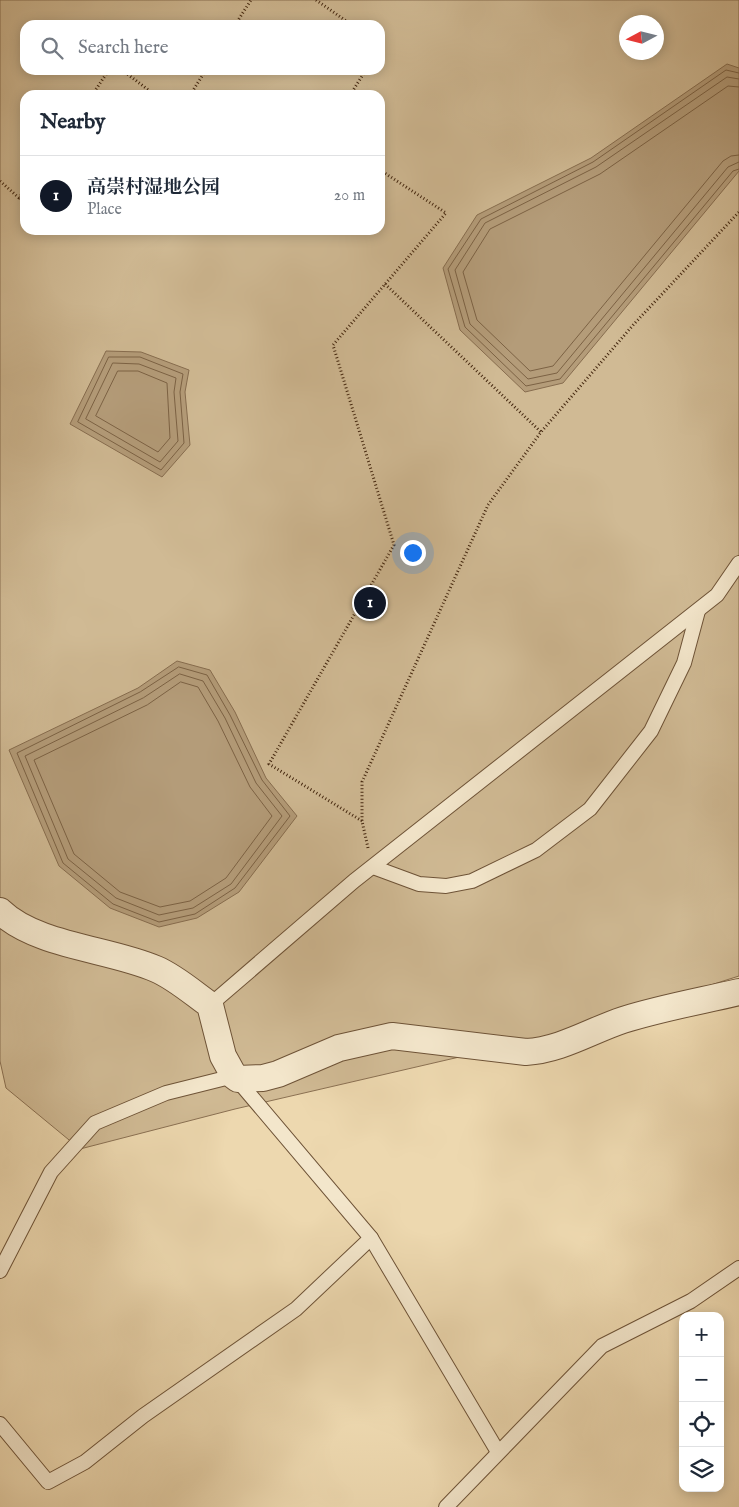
<!DOCTYPE html>
<meta charset="utf-8">
<style>
:root{--surface:#fff;--page:#f6f6f7;--text:#1f2937;--muted:#747a83;--line:#e0e1e3;--accent:#111827}
body{margin:0;font-family:"IM FELL English","Noto Serif SC",serif;background:var(--page);color:var(--text)}
.controls{position:absolute;right:15px;bottom:15px;display:grid;overflow:hidden;border-radius:10px;box-shadow:0 2px 12px #0003}
.controls button{width:45px;height:45px;display:grid;place-items:center;padding:0;border:0;border-bottom:1px solid var(--line);background:var(--surface);color:var(--text);font:25px sans-serif}
.compass{position:absolute;left:619px;top:15px;width:45px;height:45px;border-radius:50%;background:var(--surface);box-shadow:0 2px 12px #0003;rotate:263deg}
.you{position:absolute;left:412px;top:552px;width:18px;height:18px;margin:-12px;border:4px solid #fff;border-radius:50%;background:#1a73e8;box-shadow:0 0 0 8px #1a73e833}
.badge{display:grid;place-items:center;width:32px;height:32px;border-radius:50%;background:var(--accent);color:#fff;font-size:16px;font-weight:700}
.pin{position:absolute;translate:-50% -50%;border:2px solid #fff;box-shadow:0 1px 5px #0006}
.list{margin:0;padding:0;list-style:none}
h2{display:flex;justify-content:space-between;align-items:center;height:65px;margin:0;padding:0 20px;font-size:21px}
h2 small{font-size:16px;font-weight:400;color:var(--muted)}
.list li{display:grid;grid-template-columns:32px 1fr auto;gap:15px;align-items:center;box-sizing:border-box;height:80px;padding:0 20px;border-top:1px solid var(--line)}
.list b{display:block;font-size:19px;white-space:nowrap}
.list p{margin:0;font-size:16px;white-space:nowrap;color:var(--muted)}
.list em{font-size:16px;font-style:normal;color:var(--muted)}
.icon{flex:none;width:28px;height:28px;fill:none;stroke:currentColor;stroke-width:2;stroke-linecap:round;stroke-linejoin:round}
.map{position:relative;flex:none;width:739px;height:1507px;overflow:hidden}
.search{position:absolute;background:var(--surface);box-shadow:0 2px 12px #0003;left:20px;top:20px;width:365px;height:55px;display:flex;align-items:center;gap:12px;box-sizing:border-box;padding:0 18px;border-radius:15px;color:var(--muted);font-size:19px}
.panel{position:absolute;background:var(--surface);box-shadow:0 2px 12px #0003;left:20px;top:90px;width:365px;height:145px;border-radius:15px}
.map>svg:first-child{display:block}
.green{fill:#d0ba94;stroke:#8a7052;fill-rule:evenodd}
.water{fill:#b49c79;stroke:#876d4f}
.lines{fill:none;stroke-linecap:round;stroke-linejoin:round}
.shore{stroke:#7c6244;stroke-width:1}
.service-casing{stroke:#6e5337;stroke-width:16}
.minor-casing{stroke:#6e5337;stroke-width:28}
.path{stroke:#44270f;stroke-width:3;stroke-dasharray:1 2.5;stroke-linecap:butt}
.service{stroke:#f3e6cb;stroke-width:14}
.minor{stroke:#f3e6cb;stroke-width:26}
</style>
<div class="map">
<svg width="739" height="1507" viewBox="0 0 739 1507">
<rect width="100%" height="100%" fill="#edd8af"/>
<filter id="stains"><feTurbulence type="fractalNoise" baseFrequency=".004" numOctaves="4"/><feColorMatrix values="0 0 0 0 .2 0 0 0 0 .09 0 0 0 0 .02 0 0 0 .5 -.17"/></filter>
<radialGradient id="worn" r=".72"><stop offset=".6" stop-color="#630" stop-opacity="0"/><stop offset="1" stop-color="#630" stop-opacity=".3"/></radialGradient>
<!-- green -->
<path class="green" d="M 0,0 L 739,0 L 739,976 L 550,1036 L 235,1109 L 80,1149 L 6,1088 L 0,1061 ZM 626,22 L 656,22 L 656,52 L 626,52 ZM 25,25 L 380,25 L 380,70 L 25,70 ZM 25,95 L 380,95 L 380,230 L 25,230 Z"/>
<!-- water -->
<g class="water">
<polygon points="727,64 739,68 739,171 563,383 525,392 460,330 443,268 477,215 591,158"/>
<polygon points="106,351 141,352 189,370 185,392 190,445 162,477 70,424"/>
<polygon points="177,661 210,670 235,712 266,778 297,816 239,892 197,918 159,927 110,908 59,866 9,750 138,688"/>
</g>
<g class="lines">
<!-- shore -->
<g class="shore">
<polyline points="739,73 726,70 593,162 481,219 448,269 465,327 526,386 560,379 733,171 739,169"/>
<polyline points="739,79 727,77 596,167 485,223 455,270 470,324 528,379 557,373 728,167 739,162"/>
<polyline points="739,87 728,86 600,174 490,229 463,272 477,320 530,371 553,366 723,161 731,156 739,155"/>
<polygon points="109,357 140,357 183,374 180,392 184,443 161,470 78,422"/>
<polygon points="113,363 139,364 176,378 174,392 178,441 160,462 86,419"/>
<polygon points="118,371 138,371 167,383 170,438 158,452 96,416"/>
<polygon points="179,667 207,675 230,715 262,780 290,816 235,888 195,914 159,922 113,904 63,863 17,753 140,692"/>
<polygon points="180,674 203,681 225,718 256,783 282,816 231,884 193,908 159,915 116,898 68,859 25,756 143,698"/>
<polygon points="181,682 198,687 218,721 250,787 272,816 226,878 190,901 160,907 120,892 74,854 34,760 147,705"/>
</g>
<defs>
<g id="service">
<polyline points="373,867 419,884 446,886 472,881 536,850 590,809 651,731 684,663 698,611"/>
<polyline points="210,1005 354,881 717,595 739,563"/>
<polyline points="0,1271 51,1172 95,1123 166,1093 234,1076 371,1238 498,1452"/>
<polyline points="0,1424 48,1482 85,1462 143,1416 296,1309 371,1238"/>
<polyline points="446,1507 602,1346 691,1301 739,1268"/>
</g>
<path id="minor" d="M 0,911 C 36,946 111,949 156,969 C 175,977 193,993 210,1005 L 223,1056 L 234,1076 L 238,1079 L 263,1078 L 278,1074 L 339,1048 L 392,1036 L 526,1052 C 561,1050 590,1031 623,1020 C 661,1008 701,1001 739,992"/>
</defs>
<!-- service casing -->
<use href="#service" class="service-casing"/>
<!-- minor casing -->
<use href="#minor" class="minor-casing"/>
<!-- path -->
<g class="path">
<polyline points="316,0 352,25"/>
<polyline points="235,25 251,0"/>
<polyline points="380,44 380,47"/>
<polyline points="122,70 155,95"/>
<polyline points="92,95 109,70"/>
<polyline points="190,95 206,70"/>
<polyline points="350,95 366,70"/>
<polyline points="0,181 19,198 25,190"/>
<polyline points="385,284 541,432"/>
<polyline points="362,821 269,764 394,545 333,345 446,213 380,170"/>
<polyline points="368,848 362,821 362,782 488,505 541,432 634,324 739,212"/>
</g>
<!-- service -->
<use href="#service" class="service"/>
<!-- minor -->
<use href="#minor" class="minor"/>
</g>
<rect width="100%" height="100%" filter="url(#stains)"/>
<rect width="100%" height="100%" fill="url(#worn)"/>
</svg>
<div class="controls">
<button>+</button>
<button>−</button>
<button><svg class="icon" aria-label="locate" viewBox="0 0 24 24"><circle cx="12" cy="12" r="6"/><path d="M12 2v4M12 18v4M2 12h4M18 12h4"/></svg></button>
<button><svg class="icon" aria-label="layers" viewBox="0 0 24 24"><path d="M12 4l9 5-9 5-9-5zM3 14l9 5 9-5"/></svg></button>
</div>
<svg class="compass" viewBox="-18 -18 36 36"><path d="M0-13l5 13h-10z" fill="#e53935"/><path d="M0 13l5-13h-10z" fill="#747a83"/></svg>
<div class="you"></div>
<div class="pin badge" style="left:370px;top:603px">1</div>
<div class="search"><svg class="icon" aria-label="search" viewBox="0 0 24 24"><circle cx="10" cy="10" r="6"/><path d="M15 15l6 6"/></svg>Search here</div>
<section class="panel">
<h2>Nearby<small></small></h2>
<ul class="list">
<li><span class="badge">1</span><div><b>高崇村湿地公园</b><p>Place</p></div><em>20 m</em></li>
</ul>
</section>
</div>
